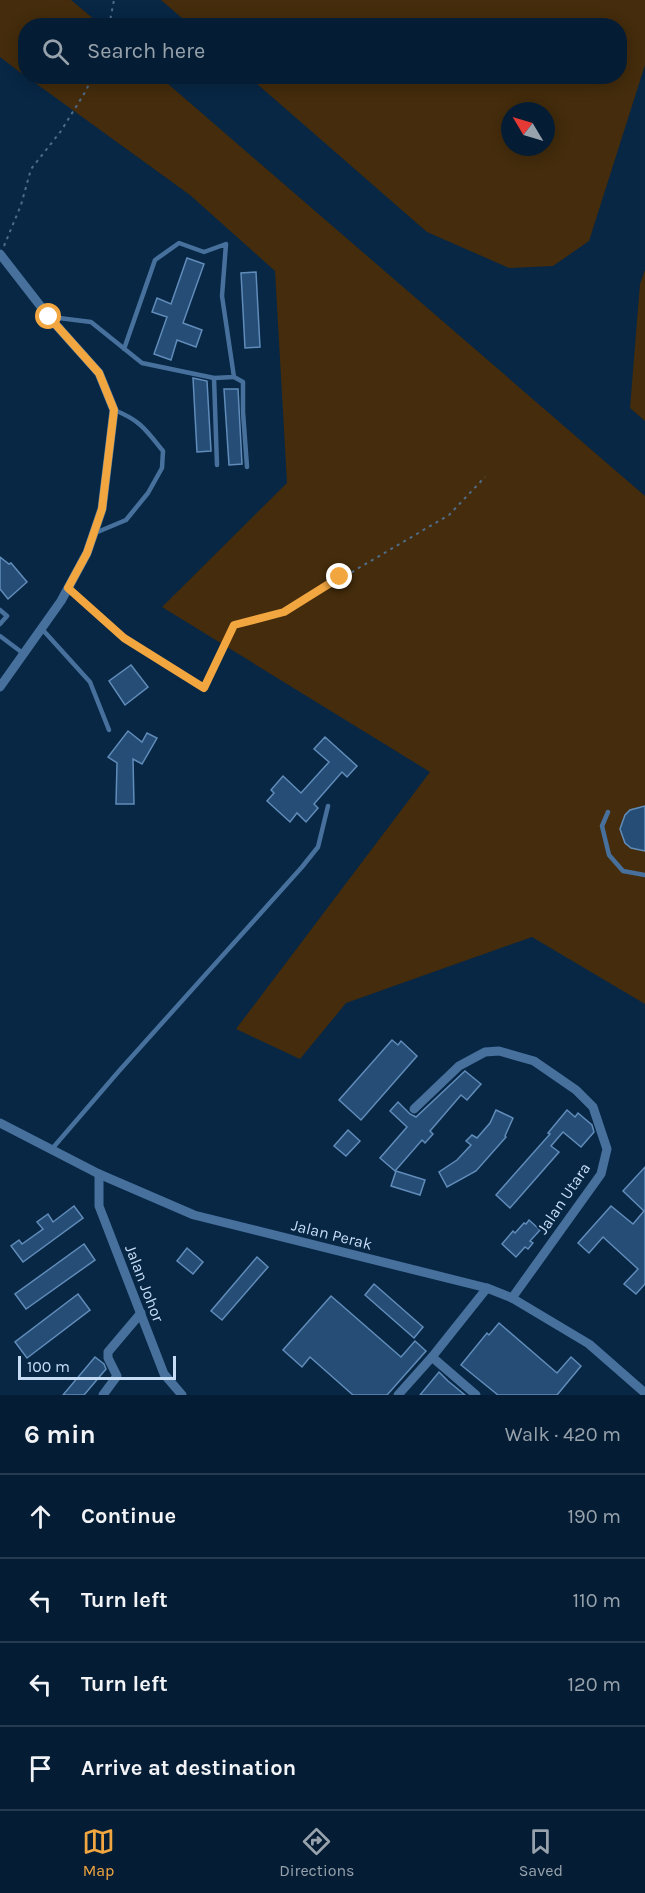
<!DOCTYPE html>
<meta charset="utf-8">
<style>
:root{--surface:#051d34;--page:#0e263c;--text:#f1f3f6;--muted:#97a2ac;--line:#263b4f;--accent:#f1a640}
body{margin:0;font-family:Karla,sans-serif;background:var(--page);color:var(--text)}
.compass{position:absolute;left:501px;top:102px;width:54px;height:54px;border-radius:50%;background:var(--surface);box-shadow:0 3px 15px #0003;rotate:308deg}
.scale{position:absolute;left:18px;bottom:15px;width:158px;box-sizing:border-box;padding-left:6px;border:3px solid #c6dcf5;border-top:0;font-size:16px;line-height:21px;white-space:nowrap;color:#c6dcf5;-webkit-text-stroke:4px #072745;paint-order:stroke}
.stop{position:absolute;width:18px;height:18px;margin:-14px;border:4px solid #f1a640;border-radius:50%;background:#fff}
.stop.end{background:#f1a640;border-color:#fff;box-shadow:0 2px 6px #0008}
.list{margin:0;padding:0;list-style:none}
h2{display:flex;justify-content:space-between;align-items:center;height:78px;margin:0;padding:0 24px;font-size:26px}
h2 small{font-size:20px;font-weight:400;color:var(--muted)}
.list li{display:grid;grid-template-columns:39px 1fr auto;gap:18px;align-items:center;box-sizing:border-box;height:84px;padding:0 24px;border-top:2px solid var(--line)}
.list b{display:block;font-size:22px;white-space:nowrap}
.list em{font-size:20px;font-style:normal;color:var(--muted)}
.icon{flex:none;width:33px;height:33px;fill:none;stroke:currentColor;stroke-width:2;stroke-linecap:round;stroke-linejoin:round}
.map{position:relative;flex:none;width:645px;height:1395px;overflow:hidden}
.search{position:absolute;background:var(--surface);box-shadow:0 3px 15px #0003;left:18px;right:18px;top:18px;height:66px;display:flex;align-items:center;gap:15px;box-sizing:border-box;padding:0 21px;border-radius:24px;color:var(--muted);font-size:22px}
.sheet{height:414px;background:var(--surface)}
nav{display:flex;justify-content:space-around;align-items:center;box-sizing:border-box;height:84px;border-top:2px solid var(--line);background:var(--surface);font-size:16px;color:var(--muted)}
nav a{display:grid;justify-items:center;gap:3px}
nav .on{color:var(--accent)}
.map>svg:first-child{display:block}
.green{fill:#442c0c;fill-rule:evenodd}
.building{fill:#254d76;stroke:#618cb9;stroke-width:1.5}
.lines{fill:none;stroke-linecap:round;stroke-linejoin:round}
.path{stroke:#4f6c88;stroke-width:2;stroke-dasharray:3 4.5;stroke-linecap:butt}
.lane{stroke:#47719c;stroke-width:4.5}
.street{stroke:#47719c;stroke-width:9}
.route{stroke:#f1a640;stroke-width:8}
.labels{text-anchor:middle;stroke-width:4.5;stroke-linejoin:round;paint-order:stroke}
.street-label{font-size:16px;fill:#c6dcf5;stroke:#072745}
</style>
<div class="map">
<svg width="645" height="1395" viewBox="0 0 645 1395">
<rect width="100%" height="100%" fill="#072745"/>
<!-- green -->
<g class="green">
<polygon points="0,0 71,0 101,25 26,26 25,76 0,57"/>
<path d="M 161,0 L 645,0 L 645,65 L 589,241 L 553,266 L 509,268 L 427,232 L 249,77 L 620,76 L 620,26 L 190,25 ZM 510,111 L 546,111 L 546,147 L 510,147 Z"/>
<polygon points="27,77 160,77 645,496 645,1004 532,937 346,1003 300,1059 236,1029 430,772 162,607 287,483 275,271 190,195"/>
<polygon points="645,270 645,421 630,408 640,284"/>
</g>
<!-- building -->
<g class="building">
<polygon points="187,258 204,264 183,323 202,330 196,347 177,340 171,360 154,354 167,317 152,312 157,298 171,304"/>
<polygon points="256,272 260,347 245,348 241,273"/>
<polygon points="193,378 207,381 211,451 197,452"/>
<polygon points="224,389 238,389 242,464 229,465"/>
<polygon points="0,557 9,564 11,563 27,582 8,599 0,589"/>
<polygon points="131,665 148,687 125,705 109,681"/>
<polygon points="128,731 142,742 147,733 157,738 142,764 133,759 134,804 116,804 117,763 108,757"/>
<polygon points="325,737 357,766 347,777 342,772 314,804 318,808 306,822 297,813 290,822 267,801 274,793 271,790 283,776 301,793 329,762 314,749"/>
<polygon points="645,806 645,851 631,848 625,843 620,829 625,815 630,810"/>
<polygon points="392,1040 398,1045 401,1041 417,1056 361,1120 339,1100"/>
<polygon points="465,1071 481,1084 467,1100 461,1095 430,1131 433,1134 425,1143 422,1140 395,1171 380,1158 407,1127 390,1111 398,1102 410,1114 416,1117"/>
<polygon points="496,1110 513,1118 505,1136 506,1137 476,1171 447,1187 439,1172 457,1160 471,1145 466,1141 472,1135 477,1138 490,1123"/>
<polygon points="567,1110 575,1117 578,1113 592,1125 594,1132 581,1147 563,1132 551,1146 559,1152 510,1208 496,1195 550,1134 548,1133"/>
<polygon points="348,1130 360,1141 346,1156 334,1146"/>
<polygon points="645,1167 645,1284 636,1294 624,1284 638,1269 603,1237 589,1253 578,1243 611,1206 633,1224 644,1211 623,1191"/>
<polygon points="396,1171 425,1180 420,1195 391,1186"/>
<polygon points="74,1206 83,1218 23,1262 11,1246 19,1240 22,1244 43,1229 37,1222 48,1214 53,1222"/>
<polygon points="529,1220 540,1230 530,1241 533,1243 528,1249 525,1247 516,1257 502,1244 513,1231 515,1233 524,1223 526,1224"/>
<polygon points="84,1244 95,1260 26,1309 15,1294"/>
<polygon points="187,1248 203,1262 193,1274 177,1261"/>
<polygon points="257,1257 268,1267 222,1320 211,1311"/>
<polygon points="374,1284 423,1327 414,1338 365,1295"/>
<polygon points="78,1294 90,1310 27,1358 15,1342"/>
<polygon points="331,1296 401,1357 415,1341 426,1351 387,1395 353,1395 310,1357 302,1367 283,1350"/>
<polygon points="499,1323 557,1373 571,1357 581,1366 557,1395 498,1395 461,1365 487,1333 489,1335"/>
<polygon points="95,1357 104,1364 106,1369 84,1395 63,1395"/>
<polygon points="439,1372 448,1381 465,1395 420,1395"/>
</g>
<g class="lines">
<!-- path -->
<g class="path">
<polyline points="109,26 114,0"/>
<polyline points="4,246 21,205 31,169 61,131 87,89 91,76"/>
<polyline points="75,594 124,638 204,688 234,625 284,612 449,515 485,477"/>
</g>
<!-- lane -->
<g class="lane">
<polyline points="51,317 91,322 142,363 214,378 234,377 222,296 226,244 204,252 179,243 155,260 124,349"/>
<polyline points="234,377 243,382 243,412 247,467"/>
<polyline points="214,378 217,465"/>
<path d="M 95,533 L 126,520 L 148,493 L 162,468 L 163,451 C 146,430 140,420 114,410"/>
<polyline points="0,610 7,616 0,624"/>
<polyline points="42,629 90,682 109,730"/>
<polyline points="0,636 24,654"/>
<polyline points="608,812 602,826 609,855 623,871 645,875"/>
<polyline points="51,1150 119,1071 302,867 318,847 328,806"/>
</g>
<!-- street -->
<g class="street">
<polyline points="0,254 49,317 99,373 114,410 102,509 87,553 61,601 0,687"/>
<polyline points="414,1109 459,1066 485,1052 499,1051 534,1061 576,1090 593,1107 607,1149 601,1174 512,1298"/>
<polyline points="0,1123 99,1174 194,1215 487,1288 512,1298 589,1344 645,1393"/>
<polyline points="99,1174 99,1206 164,1374 182,1395"/>
<polyline points="432,1357 476,1395"/>
<polyline points="103,1395 117,1376 108,1358 108,1352 141,1313"/>
<polyline points="398,1395 432,1357 487,1288"/>
</g>
</g>
<g class="lines">
<!-- route -->
<polyline class="route" points="49,317 99,373 114,410 102,509 87,553 68,588 124,638 204,688 234,625 284,612 340,577"/>
</g>
<g class="labels">
<!-- street labels -->
<g class="street-label">
<text transform="translate(563 1198) rotate(-56)" y="6">Jalan Utara</text>
<text transform="translate(332 1234) rotate(14)" y="6">Jalan Perak</text>
<text transform="translate(145 1283) rotate(69)" y="6">Jalan Johor</text>
</g>
</g>
</svg>
<svg class="compass" viewBox="-18 -18 36 36"><path d="M0-13l5 13h-10z" fill="#e53935"/><path d="M0 13l5-13h-10z" fill="#97a2ac"/></svg>
<div class="scale">100 m</div>
<div class="stop" style="left:49px;top:317px"></div>
<div class="stop end" style="left:340px;top:577px"></div>
<div class="search"><svg class="icon" aria-label="search" viewBox="0 0 24 24"><circle cx="10" cy="10" r="6"/><path d="M15 15l6 6"/></svg>Search here</div>
</div>
<section class="sheet">
<h2>6 min<small>Walk · 420 m</small></h2>
<ul class="list">
<li><svg class="icon" aria-label="ahead" viewBox="0 0 24 24"><path d="M12 20V5M6 11l6-6 6 6"/></svg><div><b>Continue</b></div><em>190 m</em></li>
<li><svg class="icon" aria-label="left" viewBox="0 0 24 24"><path d="M17 20v-9H6M10 6l-5 5 5 5"/></svg><div><b>Turn left</b></div><em>110 m</em></li>
<li><svg class="icon" aria-label="left" viewBox="0 0 24 24"><path d="M17 20v-9H6M10 6l-5 5 5 5"/></svg><div><b>Turn left</b></div><em>120 m</em></li>
<li><svg class="icon" aria-label="arrive" viewBox="0 0 24 24"><path d="M6 21V4h12l-3 4 3 4H6"/></svg><div><b>Arrive at destination</b></div></li>
</ul>
</section>
<nav>
<a class="on"><svg class="icon" aria-label="map" viewBox="0 0 24 24"><path d="M3 6l6-2 6 2 6-2v14l-6 2-6-2-6 2zM9 4v14M15 6v14"/></svg>Map</a>
<a><svg class="icon" aria-label="directions" viewBox="0 0 24 24"><path d="M12 3l9 9-9 9-9-9zM9 14v-3h6M13 9l2 2-2 2"/></svg>Directions</a>
<a><svg class="icon" aria-label="saved" viewBox="0 0 24 24"><path d="M7 4h10v16l-5-4-5 4z"/></svg>Saved</a>
</nav>
